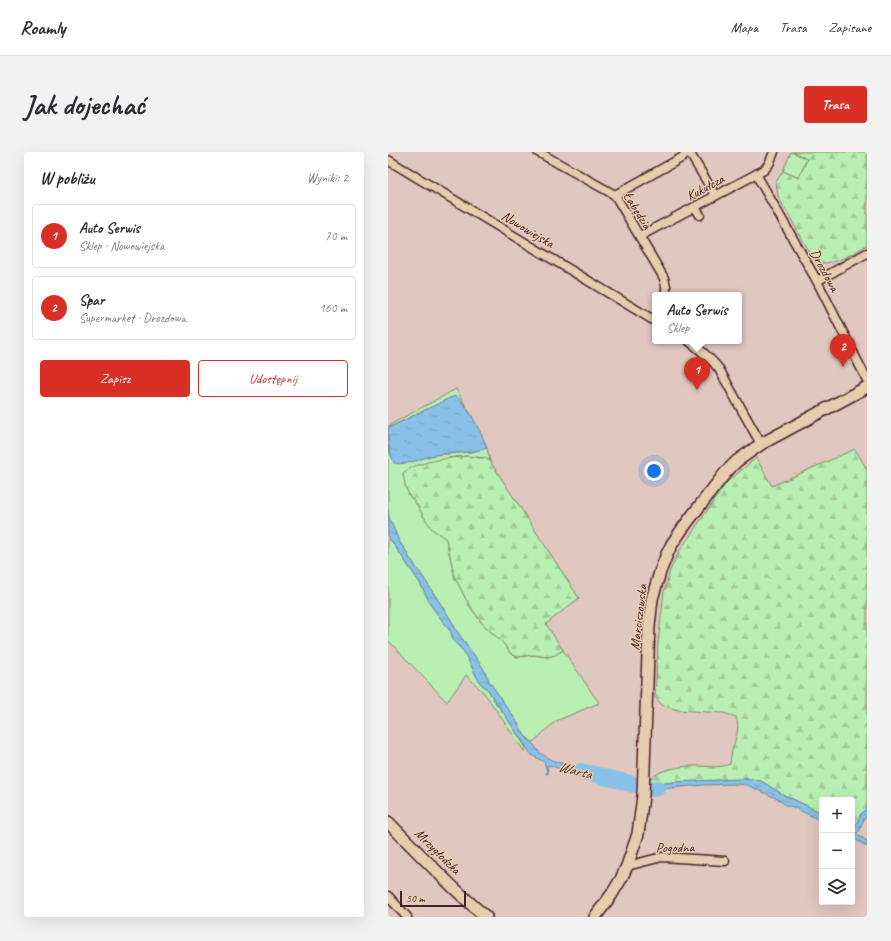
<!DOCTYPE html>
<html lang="pl">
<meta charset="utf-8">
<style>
:root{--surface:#fff;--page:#f2f2f3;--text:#2b2b33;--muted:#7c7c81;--line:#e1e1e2;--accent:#d93025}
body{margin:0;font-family:Caveat,sans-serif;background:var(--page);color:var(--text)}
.controls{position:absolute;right:12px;bottom:12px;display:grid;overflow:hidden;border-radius:4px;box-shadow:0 4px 16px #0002}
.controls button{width:36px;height:36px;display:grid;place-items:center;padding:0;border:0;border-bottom:1px solid var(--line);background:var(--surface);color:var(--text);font:20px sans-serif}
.scale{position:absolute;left:12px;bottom:10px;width:66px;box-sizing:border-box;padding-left:4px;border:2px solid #4a1f2b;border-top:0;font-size:11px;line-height:14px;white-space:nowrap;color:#4a1f2b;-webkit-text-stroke:3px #e6cdae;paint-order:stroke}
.you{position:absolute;left:266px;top:319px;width:14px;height:14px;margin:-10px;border:3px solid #fff;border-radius:50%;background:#1a73e8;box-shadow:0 0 0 6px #1a73e833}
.badge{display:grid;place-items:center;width:26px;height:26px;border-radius:50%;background:var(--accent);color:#fff;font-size:13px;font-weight:700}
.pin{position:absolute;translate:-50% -33px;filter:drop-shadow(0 1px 2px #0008)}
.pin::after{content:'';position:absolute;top:21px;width:14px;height:12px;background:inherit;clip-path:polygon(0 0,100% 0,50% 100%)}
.popup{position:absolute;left:264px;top:140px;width:90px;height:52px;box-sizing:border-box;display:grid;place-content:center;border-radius:4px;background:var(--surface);filter:drop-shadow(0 1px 3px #0005);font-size:13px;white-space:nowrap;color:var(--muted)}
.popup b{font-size:15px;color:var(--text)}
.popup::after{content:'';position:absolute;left:50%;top:100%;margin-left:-8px;border:8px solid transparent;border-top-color:var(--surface)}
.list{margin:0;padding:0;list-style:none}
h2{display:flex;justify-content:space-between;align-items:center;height:52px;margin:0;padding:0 16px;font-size:17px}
h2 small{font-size:13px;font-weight:400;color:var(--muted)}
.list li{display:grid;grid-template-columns:26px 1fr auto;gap:12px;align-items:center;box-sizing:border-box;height:64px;margin:0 8px 8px;padding:0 8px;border:1px solid var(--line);border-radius:4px}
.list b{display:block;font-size:15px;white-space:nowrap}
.list p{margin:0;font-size:13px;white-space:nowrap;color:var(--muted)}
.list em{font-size:13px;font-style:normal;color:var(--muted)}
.actions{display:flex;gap:8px;padding:12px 16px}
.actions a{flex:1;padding:9px 0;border:1px solid var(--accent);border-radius:4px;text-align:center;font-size:14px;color:var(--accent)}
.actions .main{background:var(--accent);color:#fff}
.icon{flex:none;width:22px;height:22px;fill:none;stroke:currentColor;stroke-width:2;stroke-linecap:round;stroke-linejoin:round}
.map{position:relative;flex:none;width:479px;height:765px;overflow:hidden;border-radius:4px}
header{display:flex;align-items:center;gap:24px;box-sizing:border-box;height:56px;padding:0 20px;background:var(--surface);border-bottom:1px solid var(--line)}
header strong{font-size:19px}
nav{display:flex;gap:22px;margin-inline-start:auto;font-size:14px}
.intro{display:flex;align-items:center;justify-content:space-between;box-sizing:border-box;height:96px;padding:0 24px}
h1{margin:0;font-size:28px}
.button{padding:10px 18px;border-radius:4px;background:var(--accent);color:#fff;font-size:14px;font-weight:700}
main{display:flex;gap:24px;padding:0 24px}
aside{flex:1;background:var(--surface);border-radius:4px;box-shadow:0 4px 16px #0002}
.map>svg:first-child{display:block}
.green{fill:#b8efb2;stroke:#81876e}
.forest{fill:url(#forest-firs);stroke:#81876e}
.water{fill:url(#water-ripples);stroke:#6f809c}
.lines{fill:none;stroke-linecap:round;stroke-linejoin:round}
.river{stroke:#88c1e7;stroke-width:16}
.street-casing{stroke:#4a1f2b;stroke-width:11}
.secondary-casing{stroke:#4a1f2b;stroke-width:14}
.street{stroke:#e6cdae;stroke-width:8}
.secondary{stroke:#e6cdae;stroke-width:11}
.labels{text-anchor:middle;stroke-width:3;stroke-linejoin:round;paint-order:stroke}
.street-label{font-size:14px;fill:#4a1f2b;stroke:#e6cdae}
.water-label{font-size:15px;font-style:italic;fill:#533747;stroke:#e6cdae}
</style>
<header>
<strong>Roamly</strong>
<nav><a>Mapa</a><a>Trasa</a><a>Zapisane</a></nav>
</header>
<div class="intro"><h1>Jak dojechać</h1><a class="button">Trasa</a></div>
<main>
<aside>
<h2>W pobliżu<small>Wyniki: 2</small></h2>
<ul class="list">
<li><span class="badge">1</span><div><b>Auto Serwis</b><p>Sklep · Nowowiejska</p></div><em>70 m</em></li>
<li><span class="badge">2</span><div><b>Spar</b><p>Supermarket · Drozdowa</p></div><em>160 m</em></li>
</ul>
<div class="actions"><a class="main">Zapisz</a><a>Udostępnij</a></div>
</aside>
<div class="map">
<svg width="479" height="765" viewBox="0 0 479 765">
<defs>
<pattern id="forest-firs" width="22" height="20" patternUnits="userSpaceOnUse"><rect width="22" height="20" fill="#b8efb2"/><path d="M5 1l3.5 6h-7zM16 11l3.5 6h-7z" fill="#a0cc99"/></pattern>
<pattern id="water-ripples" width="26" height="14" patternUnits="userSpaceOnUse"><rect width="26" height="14" fill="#88c1e7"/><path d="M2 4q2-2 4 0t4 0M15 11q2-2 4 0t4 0" fill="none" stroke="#77a5c6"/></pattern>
</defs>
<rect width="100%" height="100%" fill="#e0c7bf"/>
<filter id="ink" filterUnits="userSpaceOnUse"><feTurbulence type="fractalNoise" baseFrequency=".025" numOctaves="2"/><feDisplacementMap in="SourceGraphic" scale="8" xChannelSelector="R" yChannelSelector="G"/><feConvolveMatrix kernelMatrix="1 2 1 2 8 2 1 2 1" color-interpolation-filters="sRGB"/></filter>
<g filter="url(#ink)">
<!-- green -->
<g class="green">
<polygon points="403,0 419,6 411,26 395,19"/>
<polygon points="68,237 85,266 72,247 62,246 0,276 0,274"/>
<path d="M 0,293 L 3,304 L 22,310 L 46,303 L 83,300 L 99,296 L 102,309 L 96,306 L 79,304 L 59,306 L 17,333 L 21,343 L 30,354 L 36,365 L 58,387 L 67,426 L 81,453 L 94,471 L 115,491 L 123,502 L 129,505 L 145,503 L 160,505 L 167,503 L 175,498 L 211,551 L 168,569 L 145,590 L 137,584 L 129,570 L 113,547 L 101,529 L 95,516 L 68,478 L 63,468 L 31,419 C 26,415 27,410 21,406 L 20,402 L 11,389 L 1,366 L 0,358 Z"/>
<polygon points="0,384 32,431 44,455 63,480 65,488 76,500 92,531 100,538 109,553 118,564 138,596 136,599 97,542 78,523 59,550 0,488"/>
</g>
<!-- forest -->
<g class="forest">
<path d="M 405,0 L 479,0 L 479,93 C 463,102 451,112 431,111 L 423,102 L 390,44 L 388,30 L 395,19 L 411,26 L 419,7 Z"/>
<path d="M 467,297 L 479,317 L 479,656 L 473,662 L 466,678 L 464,678 L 464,648 L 434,648 L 434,661 L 394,642 L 373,629 L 363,627 L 286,630 L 264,633 L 261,633 L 260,629 C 264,626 268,622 273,620 C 283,616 296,614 307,614 C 321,614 329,617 342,612 C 343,606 343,601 345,596 C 348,584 352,577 348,565 L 336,561 L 290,558 L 274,553 L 267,545 L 270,491 L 276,440 L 283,416 L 291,400 L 338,331 L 368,306 L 384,334 Z"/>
<path d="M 79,304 L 97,306 L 102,309 L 191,446 L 158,472 L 175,498 L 167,503 L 160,505 L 145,503 L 130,505 L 123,502 L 115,491 L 94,471 L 81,453 L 67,426 L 58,387 L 44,377 L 36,365 L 30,354 L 21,343 L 17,333 L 15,321 C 29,309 61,306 79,304 Z"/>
</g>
<!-- water -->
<g class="water">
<path d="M 68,244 C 78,251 95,283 99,296 C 82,302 63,300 46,303 C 33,306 20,314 6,311 C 1,299 0,289 0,276 L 62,246 Z"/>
<path d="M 0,358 L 1,366 L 11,389 L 20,402 L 21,406 C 27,410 26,415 31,419 L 63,468 L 68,478 L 95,516 L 101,529 L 113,547 L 129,570 L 137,584 L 146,593 L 151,600 L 163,608 L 206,621 L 216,620 L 212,631 L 191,625 L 170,616 L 159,613 L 160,622 L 158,622 L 159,619 L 156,610 L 144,603 L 141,599 L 100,538 L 92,531 L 76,500 L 71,494 L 66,490 L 63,480 L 44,455 L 32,431 L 0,384 Z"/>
<polygon points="224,623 236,626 245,626 245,640 221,633"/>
<polygon points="351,627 363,627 373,629 394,642 434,661 434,669 407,656 402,654 399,654 396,652 390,647 359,633 347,632 315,633 261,638 261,633 264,633 286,630"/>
<path d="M 479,656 L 479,663 L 474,671 L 472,678 L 468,682 L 479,689 L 479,695 C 474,692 470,688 464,687 L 464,678 L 466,677 L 473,662 Z"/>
</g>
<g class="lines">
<!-- river -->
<polyline class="river" points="193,619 265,637 270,636"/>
<defs>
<g id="street">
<polyline points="150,0 227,43 276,126 278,134 278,143"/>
<polyline points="301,0 327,43"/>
<polyline points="0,8 267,169"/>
<polyline points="368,22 429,129 479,228"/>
<polyline points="227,43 295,5 298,0"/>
<polyline points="307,55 312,63"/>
<polyline points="252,84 376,18 381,12 386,0"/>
<polyline points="429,129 479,101"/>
<path d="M 301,189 C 312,198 322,205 331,217 L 373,292"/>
<polyline points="239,714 274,705 337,709"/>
<polyline points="0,744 19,765"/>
</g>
<g id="secondary">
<path d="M 0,670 C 32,702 63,736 98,765"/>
<polyline points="207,765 224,742 233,727 239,714 250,682 255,644 261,474 264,447 272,420 279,402 284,392 295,376 310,356 338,320 349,309 373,292 479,235"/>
</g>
</defs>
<!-- street casing -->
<use href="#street" class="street-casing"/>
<!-- secondary casing -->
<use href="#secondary" class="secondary-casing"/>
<!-- street -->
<use href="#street" class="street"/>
<!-- secondary -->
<use href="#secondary" class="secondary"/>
</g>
</g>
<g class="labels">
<!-- street labels -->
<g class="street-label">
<text transform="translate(317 35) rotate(-28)" y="5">Kukułcza</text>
<text transform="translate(250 58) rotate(58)" y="5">Łabędzia</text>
<text transform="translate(140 77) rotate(31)" y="5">Nowowiejska</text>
<text transform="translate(437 118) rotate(61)" y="5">Drozdowa</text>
<text transform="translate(250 465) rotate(-83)" y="5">Marciszowska</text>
<text transform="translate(287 695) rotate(-1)" y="5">Pogodna</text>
<text transform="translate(50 699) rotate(45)" y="5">Mrzygłodzka</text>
</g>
<!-- water labels -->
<g class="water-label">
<text transform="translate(187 618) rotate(14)" y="5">Warta</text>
</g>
</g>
</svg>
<div class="controls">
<button>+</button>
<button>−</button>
<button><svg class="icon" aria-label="layers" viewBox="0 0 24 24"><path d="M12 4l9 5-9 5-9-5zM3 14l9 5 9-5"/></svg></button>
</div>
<div class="scale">50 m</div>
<div class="you"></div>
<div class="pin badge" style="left:309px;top:238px">1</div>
<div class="popup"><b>Auto Serwis</b>Sklep</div>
<div class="pin badge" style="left:455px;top:215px">2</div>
</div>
</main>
